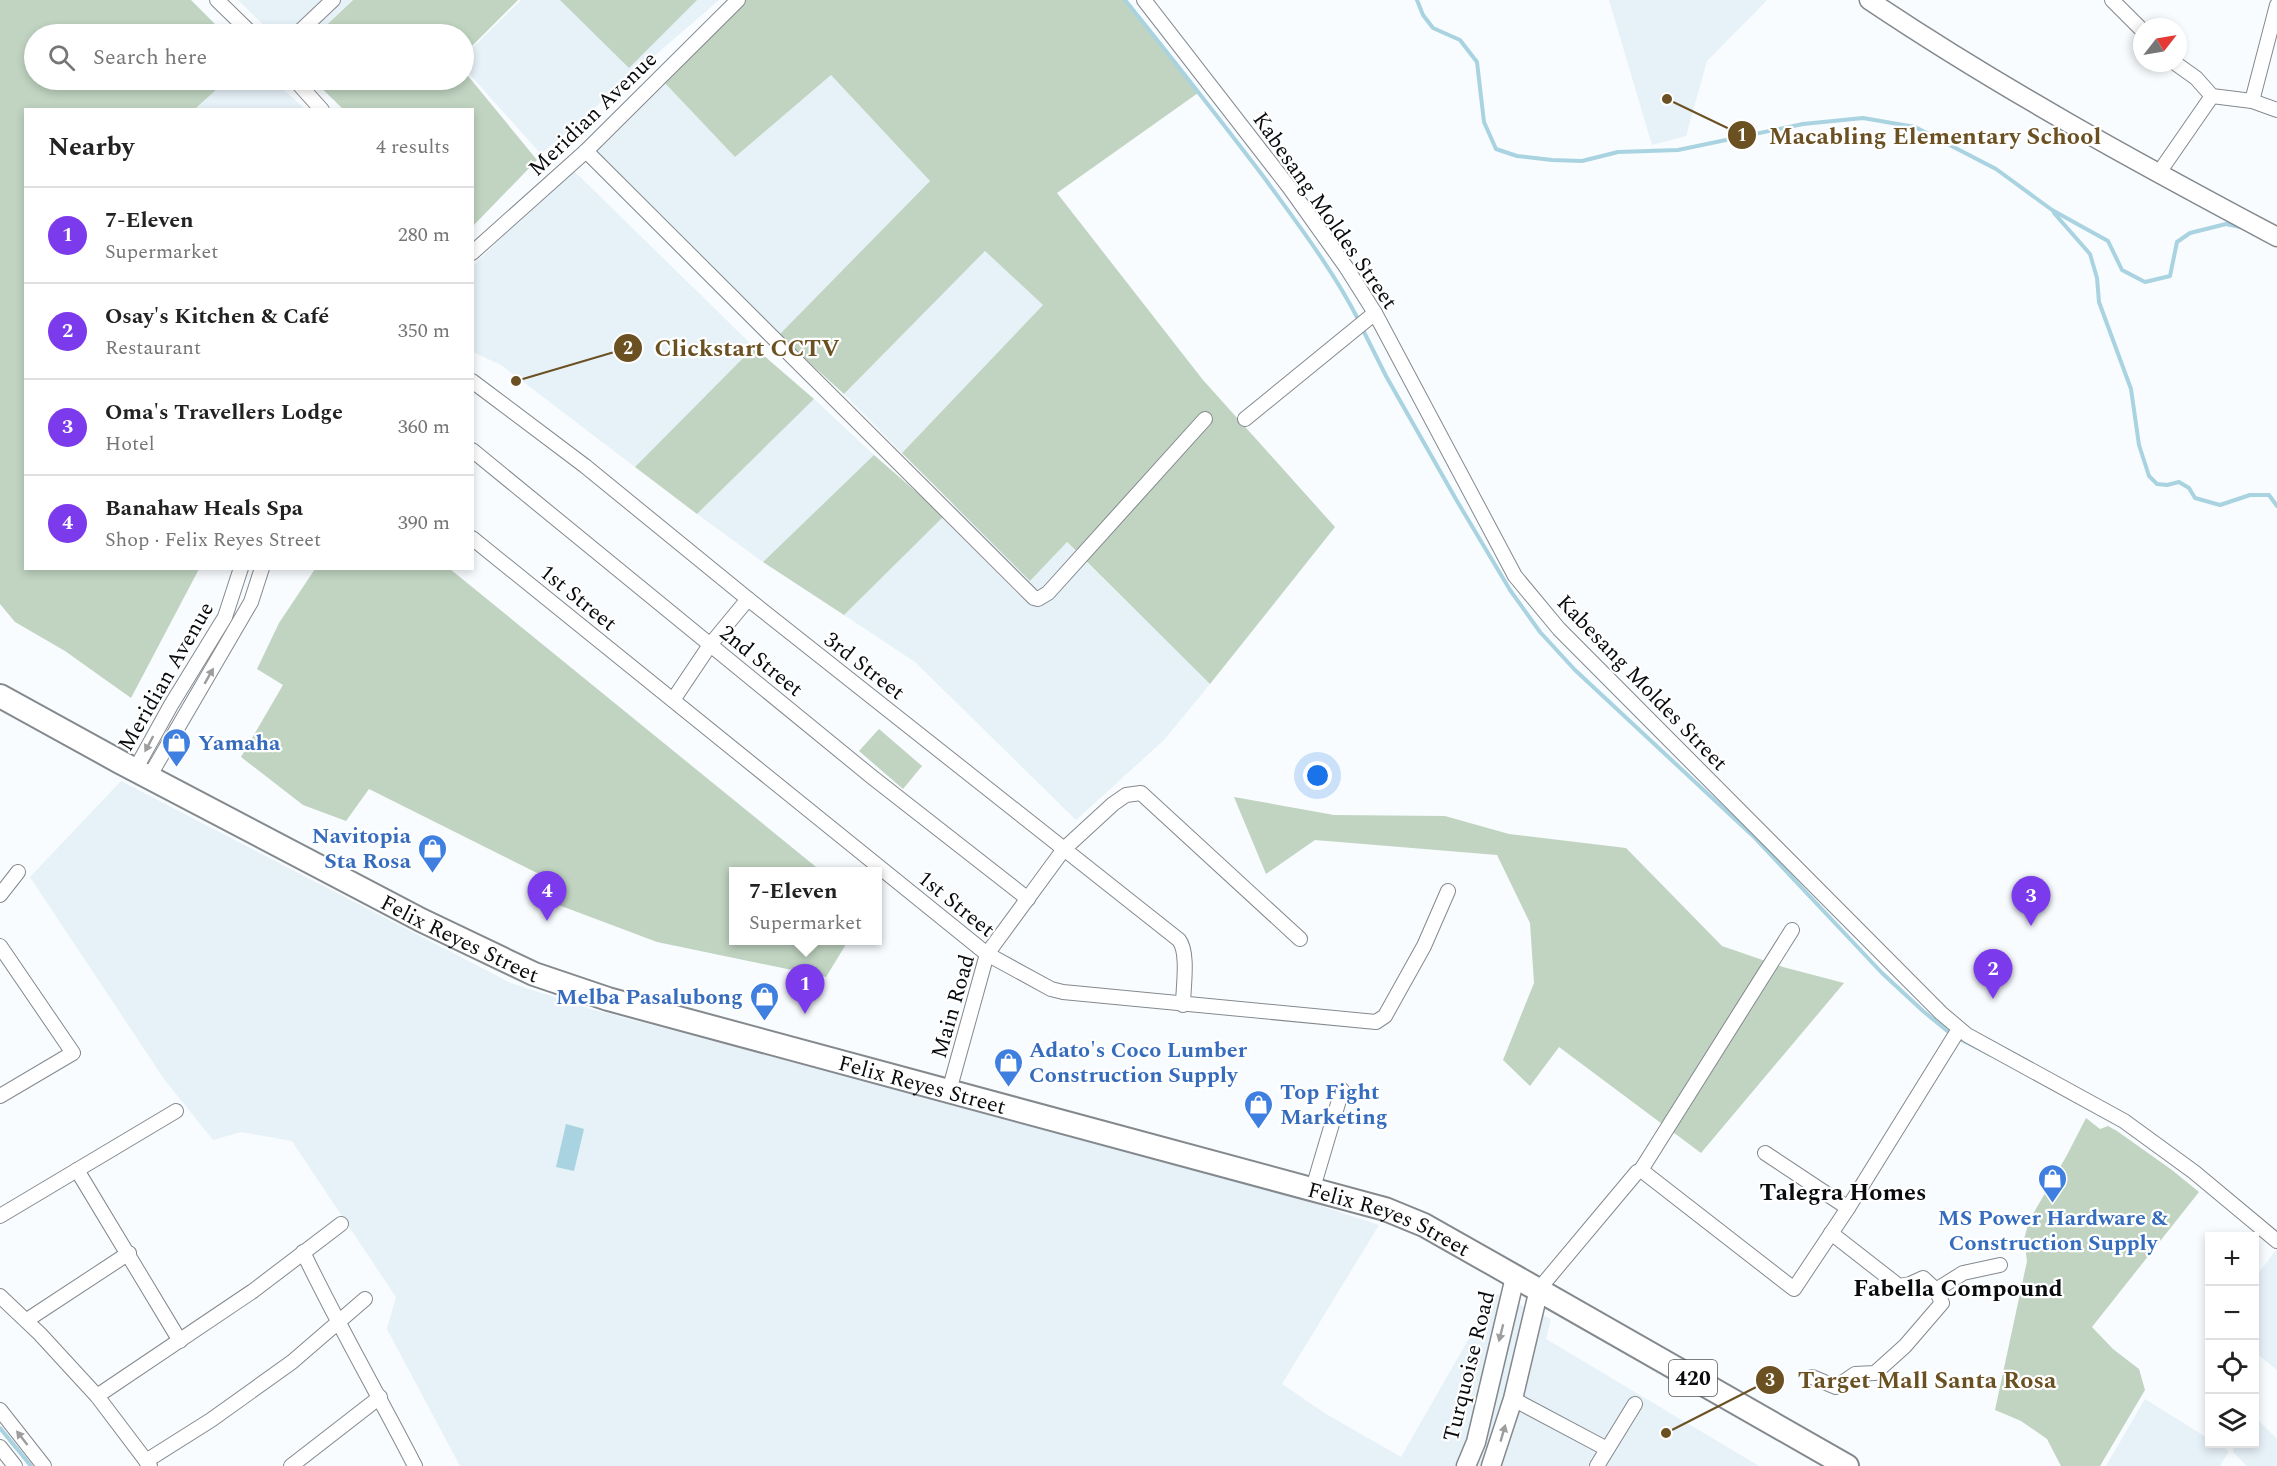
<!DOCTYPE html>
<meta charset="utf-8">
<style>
:root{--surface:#fff;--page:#f2f2f2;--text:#222;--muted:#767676;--line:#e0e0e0;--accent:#7c3aed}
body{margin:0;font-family:Spectral,serif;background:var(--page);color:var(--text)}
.controls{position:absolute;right:18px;bottom:18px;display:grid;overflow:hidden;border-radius:0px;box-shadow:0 3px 9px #0003}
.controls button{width:54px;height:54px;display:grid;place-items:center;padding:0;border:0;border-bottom:2px solid var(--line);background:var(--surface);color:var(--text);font:30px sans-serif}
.compass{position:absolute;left:2133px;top:18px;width:54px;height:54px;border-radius:50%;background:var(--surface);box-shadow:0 3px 9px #0003;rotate:59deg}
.you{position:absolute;left:1318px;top:776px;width:21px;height:21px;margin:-15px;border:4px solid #fff;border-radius:50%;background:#1a73e8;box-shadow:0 0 0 9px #1a73e833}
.badge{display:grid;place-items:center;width:39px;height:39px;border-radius:50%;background:var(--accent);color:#fff;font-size:20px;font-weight:700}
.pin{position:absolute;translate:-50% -50px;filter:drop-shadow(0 2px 3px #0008)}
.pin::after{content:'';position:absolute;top:32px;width:21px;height:18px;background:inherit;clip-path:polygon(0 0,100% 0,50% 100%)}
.popup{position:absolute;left:729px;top:867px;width:153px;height:78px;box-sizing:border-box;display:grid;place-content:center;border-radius:0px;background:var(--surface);filter:drop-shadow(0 2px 4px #0005);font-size:20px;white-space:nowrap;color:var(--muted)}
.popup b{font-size:22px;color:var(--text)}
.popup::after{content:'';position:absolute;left:50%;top:100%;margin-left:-12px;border:12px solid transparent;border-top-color:var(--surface)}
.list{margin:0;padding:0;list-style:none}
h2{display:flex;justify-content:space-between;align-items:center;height:78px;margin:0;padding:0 24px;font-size:26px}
h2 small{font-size:20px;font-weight:400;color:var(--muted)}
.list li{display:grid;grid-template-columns:39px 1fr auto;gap:18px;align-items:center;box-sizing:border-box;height:96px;padding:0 24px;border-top:2px solid var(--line)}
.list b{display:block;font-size:22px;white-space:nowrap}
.list p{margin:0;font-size:20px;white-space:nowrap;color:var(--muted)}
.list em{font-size:20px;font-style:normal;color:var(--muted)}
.icon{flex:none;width:33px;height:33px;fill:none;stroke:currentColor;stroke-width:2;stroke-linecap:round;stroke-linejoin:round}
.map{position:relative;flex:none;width:2277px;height:1466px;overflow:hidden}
.search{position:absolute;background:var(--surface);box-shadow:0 3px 9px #0003;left:24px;top:24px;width:450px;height:66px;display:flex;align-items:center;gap:15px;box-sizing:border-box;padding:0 21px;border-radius:33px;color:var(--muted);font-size:22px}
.panel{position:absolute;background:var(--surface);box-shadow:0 3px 9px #0003;left:24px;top:108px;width:450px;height:462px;border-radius:0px}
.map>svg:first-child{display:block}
.built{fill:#e6f1f8}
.green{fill:#c0d4c1}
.water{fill:#a9d3e0}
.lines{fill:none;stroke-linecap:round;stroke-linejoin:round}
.stream{stroke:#a9d3e0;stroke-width:4}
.minor-casing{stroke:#84898e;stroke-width:16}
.tertiary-casing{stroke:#84898e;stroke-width:21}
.primary-casing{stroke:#84898e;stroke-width:26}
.minor{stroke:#fff;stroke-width:14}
.tertiary{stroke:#fff;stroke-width:18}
.primary{stroke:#fff;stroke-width:22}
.oneway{fill:#9d9d9e}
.labels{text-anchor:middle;stroke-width:4.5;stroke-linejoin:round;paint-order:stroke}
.shield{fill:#fff;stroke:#535456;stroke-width:1.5}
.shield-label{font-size:21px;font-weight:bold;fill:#090b0d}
.street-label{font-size:22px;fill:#090b0d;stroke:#fff}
.shop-label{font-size:22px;font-weight:bold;fill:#366cbe;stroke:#fff;text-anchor:start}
.neighbourhood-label{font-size:24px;font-weight:bold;fill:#090b0d;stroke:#fff}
.leader{fill:none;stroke:#6b5022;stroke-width:2}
.callout-dot{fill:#6b5022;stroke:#fff;stroke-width:2}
.mark-label{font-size:18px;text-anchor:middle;font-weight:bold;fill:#fff}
.callout-label{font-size:24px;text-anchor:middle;font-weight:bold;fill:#6b5022;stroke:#fff;stroke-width:4.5;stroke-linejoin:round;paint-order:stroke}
</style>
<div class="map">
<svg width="2277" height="1466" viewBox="0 0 2277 1466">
<rect width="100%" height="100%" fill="#f8fcfe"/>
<!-- built -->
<g class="built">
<polygon points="238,0 352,0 317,34 271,34 272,33"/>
<polygon points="521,0 719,0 541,154 464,68 464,56"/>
<polygon points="1609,0 1767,0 1707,61 1686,136 1652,145"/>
<polygon points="831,75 930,181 779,335 589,150 662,80 735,157"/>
<polygon points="227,80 273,80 305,109 195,110"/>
<polygon points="571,168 754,347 635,467 501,365 473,352 473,266"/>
<polygon points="985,251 1043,305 902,453 844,394"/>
<polygon points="814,399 874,455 763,562 697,514"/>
<polygon points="955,505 1030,581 1066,542 1210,684 1164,740 1076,820 915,662 844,615"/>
<polygon points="121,781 511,983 591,1009 1013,1120 1185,1168 1267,1188 1379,1225 1282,1384 1326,1414 1401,1457 1495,1293 1551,1319 1546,1339 1759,1466 460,1466 387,1329 396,1297 292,1141 241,1132 213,1140 164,1079 30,877"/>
<polygon points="2277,1249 2277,1370 2255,1352 2254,1279"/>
<polygon points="2145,1399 2209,1439 2210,1444 2217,1444 2229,1451 2220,1466 2106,1466"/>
<polygon points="2255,1417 2277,1439 2277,1466 2247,1466 2233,1452 2234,1444 2254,1444"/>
</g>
<!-- green -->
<g class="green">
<polygon points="0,0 191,0 225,34 34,34 34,80 227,80 195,109 26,110 26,568 199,569 131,698 65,651 15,622 0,604"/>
<polygon points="353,0 518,0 464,54 464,34 317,34"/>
<polygon points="560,0 697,0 629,68"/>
<polygon points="742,0 1125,0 1198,93 1057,193 1203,380 1335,527 1210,684 1067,542 1030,581 902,453 1043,305 985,251 844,394 779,335 930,181 831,75 735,157 662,80"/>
<polygon points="464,71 537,160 473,226 472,110 343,109 313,80 464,80"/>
<polygon points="754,347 814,399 697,514 635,467"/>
<polygon points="874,455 944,516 844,615 763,562"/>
<polygon points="391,569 393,570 396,568 450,569 821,871 733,872 733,940 848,941 826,977 657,942 532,895 539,874 369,789 346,821 303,805 241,757 283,685 257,669 279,623 315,569"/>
<polygon points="879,729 922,766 903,789 859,751"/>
<polygon points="1234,797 1334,815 1445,816 1509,834 1626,848 1722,946 1783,967 1844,983 1701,1153 1559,1047 1530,1086 1503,1060 1534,983 1530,923 1497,855 1315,840 1266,874"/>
<polygon points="2086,1118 2100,1129 2108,1126 2117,1131 2172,1170 2199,1192 2092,1327 2113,1349 2139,1369 2145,1390 2100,1466 2061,1466 2047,1439 2021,1421 1995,1410 2027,1261 2024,1239 2029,1221 2067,1155"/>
</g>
<!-- water -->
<polygon class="water" points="566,1124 584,1129 574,1171 556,1167"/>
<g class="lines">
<!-- stream -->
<g class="stream">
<path d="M 1125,0 C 1172,58 1218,117 1263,176 C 1297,223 1333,270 1359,321"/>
<polyline points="1417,0 1423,15 1433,28 1460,40 1477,62 1484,122 1496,149 1517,156 1552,160 1582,161 1618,152 1678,150 1803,124 1863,118 1915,127 1996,169 2052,210 2108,241 2122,270 2145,282 2170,276 2177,242 2190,233 2226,224 2245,228"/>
<polyline points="2054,213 2090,254 2097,278 2099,302 2131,389 2139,445 2149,476 2157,484 2167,485 2179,482 2189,488 2195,498 2220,505 2250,495 2269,495 2277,506"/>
<polyline points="1362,328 1386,376 1457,501 1510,590 1540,632 1575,670 1753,836 1882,973 1923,1011 1951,1034"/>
<polyline points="1958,1038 1991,1055"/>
<polyline points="0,1428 31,1466"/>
</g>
<defs>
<g id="minor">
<polyline points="217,0 252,34"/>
<polyline points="1144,0 1289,187 1346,267 1375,313 1515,576 1559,629 1941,1013 1967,1035 2124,1121 2194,1172 2277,1241"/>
<polyline points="2112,0 2142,30"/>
<polyline points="297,34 333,0"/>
<polyline points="2175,63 2196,78 2212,96 2252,101 2277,110"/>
<polyline points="295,80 322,110"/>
<polyline points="2252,101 2277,5"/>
<polyline points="586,151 1034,598 1038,599 1048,593 1205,419"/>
<polyline points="2158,174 2212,96"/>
<polyline points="472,253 586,151 738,0"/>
<path d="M 472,381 L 585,466 L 748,599 L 1179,940 C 1189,953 1183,988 1183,1005"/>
<polyline points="1245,419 1375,313"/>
<polyline points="472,450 872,777 1028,899"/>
<polyline points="472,538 987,954 1051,989 1063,992 1376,1022 1385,1016 1424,946 1448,891"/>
<polyline points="673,700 710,645 748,599"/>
<polyline points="135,770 171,705 225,617 241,568"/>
<polyline points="149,777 251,602 262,568"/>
<polyline points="0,895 18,872"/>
<polyline points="0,946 73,1053 0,1096"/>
<polyline points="949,1091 987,954 1064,849 1113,804 1126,795 1141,793 1300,939"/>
<polyline points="1765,1153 1848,1208"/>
<polyline points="77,1170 180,1341"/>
<polyline points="1641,1170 1792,930"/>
<polyline points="1313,1188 1342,1090"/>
<polyline points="0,1216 176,1111"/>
<polyline points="1831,1233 1899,1286 1910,1284 1923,1278 1936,1290 1963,1273 2000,1265"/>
<path d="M 303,1252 C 338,1325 378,1394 415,1466"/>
<polyline points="1539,1289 1637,1172 1641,1170 1794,1289 1848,1208 1959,1029"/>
<polyline points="0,1296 40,1334 97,1396 150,1466"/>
<polyline points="27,1320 129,1253"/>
<polyline points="1812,1377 1836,1387 1855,1374 1875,1373 1905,1346 1942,1303 1936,1290"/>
<polyline points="97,1396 253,1291 341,1224"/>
<polyline points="1513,1399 1607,1449"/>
<polyline points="0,1410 44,1466"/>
<polyline points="0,1447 15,1466"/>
<polyline points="146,1461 211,1420 292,1362 365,1299"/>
<polyline points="291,1466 380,1397"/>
<polyline points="1597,1466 1635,1404"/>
</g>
<g id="tertiary">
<path d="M 1869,0 C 2000,88 2138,163 2277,237"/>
<polyline points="1466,1466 1476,1442 1515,1277"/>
<polyline points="1491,1466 1513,1399 1539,1289"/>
</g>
<g id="primary">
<path id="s1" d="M 0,696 L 120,762 L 421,920 L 534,974 L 608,999 L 1385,1209 L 1424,1225 L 1493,1264 L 1847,1466"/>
</g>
</defs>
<!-- minor casing -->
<use href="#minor" class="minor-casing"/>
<!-- tertiary casing -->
<use href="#tertiary" class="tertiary-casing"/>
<!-- primary casing -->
<use href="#primary" class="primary-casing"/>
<!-- minor -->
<use href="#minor" class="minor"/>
<!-- tertiary -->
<use href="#tertiary" class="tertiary"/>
<!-- primary -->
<use href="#primary" class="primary"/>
</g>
<!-- one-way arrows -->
<defs><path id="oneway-solid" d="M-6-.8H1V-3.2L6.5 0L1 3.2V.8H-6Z" transform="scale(1.5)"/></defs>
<g class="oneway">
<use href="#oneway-solid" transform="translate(209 676) rotate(-60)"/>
<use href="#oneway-solid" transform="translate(149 744) rotate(118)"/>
<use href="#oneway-solid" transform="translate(1501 1333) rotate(104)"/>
<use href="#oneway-solid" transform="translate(1503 1433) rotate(-74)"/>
<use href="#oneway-solid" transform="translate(22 1438) rotate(-128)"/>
</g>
<!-- icons -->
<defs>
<symbol id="shop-pin" viewBox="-11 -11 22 30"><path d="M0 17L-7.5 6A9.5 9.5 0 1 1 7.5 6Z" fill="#3f7fe0" stroke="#fff"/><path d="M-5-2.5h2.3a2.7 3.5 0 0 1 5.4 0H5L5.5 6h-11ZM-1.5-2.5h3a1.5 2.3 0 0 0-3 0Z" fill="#fff"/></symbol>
</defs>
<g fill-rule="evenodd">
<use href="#shop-pin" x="160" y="726" width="33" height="45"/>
<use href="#shop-pin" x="416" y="832" width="33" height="45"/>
<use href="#shop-pin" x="748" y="980" width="33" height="45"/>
<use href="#shop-pin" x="992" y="1046" width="33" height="45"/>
<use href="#shop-pin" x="1242" y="1088" width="33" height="45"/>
<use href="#shop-pin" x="2036" y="1162" width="33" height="45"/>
</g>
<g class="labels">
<!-- shield labels -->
<rect class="shield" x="1669" y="1360" width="48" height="36" rx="4.5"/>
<g class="shield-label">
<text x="1693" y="1385">420</text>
</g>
<!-- street labels -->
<g class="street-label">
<text transform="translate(592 113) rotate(-44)" y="8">Meridian Avenue</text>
<text transform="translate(1326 210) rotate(55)" y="8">Kabesang Moldes Street</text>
<text transform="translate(579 597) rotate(39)" y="8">1st Street</text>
<text transform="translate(762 660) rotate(39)" y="8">2nd Street</text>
<text transform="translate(865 665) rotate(38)" y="8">3rd Street</text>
<text transform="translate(165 676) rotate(-60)" y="8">Meridian Avenue</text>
<text transform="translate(1643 682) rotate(46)" y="8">Kabesang Moldes Street</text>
<text transform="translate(957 903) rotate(39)" y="8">1st Street</text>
<text dy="8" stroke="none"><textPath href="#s1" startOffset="520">Felix Reyes Street</textPath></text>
<text transform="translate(952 1006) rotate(-74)" y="8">Main Road</text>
<text dy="8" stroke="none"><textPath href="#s1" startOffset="1006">Felix Reyes Street</textPath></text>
<text dy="8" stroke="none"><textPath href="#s1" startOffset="1492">Felix Reyes Street</textPath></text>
<text transform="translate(1468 1366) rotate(-76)" y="8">Turquoise Road</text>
</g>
<!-- shop labels -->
<g class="shop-label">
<text x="198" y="750">Yamaha</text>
<text x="411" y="843" text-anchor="end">Navitopia<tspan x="411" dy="25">Sta Rosa</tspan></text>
<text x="743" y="1004" text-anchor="end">Melba Pasalubong</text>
<text x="1029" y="1057">Adato's Coco Lumber<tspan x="1029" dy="25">Construction Supply</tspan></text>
<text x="1280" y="1099">Top Fight<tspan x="1280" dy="25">Marketing</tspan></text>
<text x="2053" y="1225" text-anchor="middle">MS Power Hardware &amp;<tspan x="2053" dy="25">Construction Supply</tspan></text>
</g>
<!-- neighbourhood labels -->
<g class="neighbourhood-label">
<text x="1843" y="1200">Talegra Homes</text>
<text x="1958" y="1296">Fabella Compound</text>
</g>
</g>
<!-- callouts -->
<path class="leader" d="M1667 99L1742 135M516 381L628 348M1666 1433L1770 1380"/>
<g class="callout-dot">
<circle cx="1667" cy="99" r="6"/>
<circle cx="516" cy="381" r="6"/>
<circle cx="1666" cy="1433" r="6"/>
<circle cx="1742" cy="135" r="15"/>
<circle cx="628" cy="348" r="15"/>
<circle cx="1770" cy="1380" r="15"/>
</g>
<g class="mark-label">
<text x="1742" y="141">1</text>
<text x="628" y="354">2</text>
<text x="1770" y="1386">3</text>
</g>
<g class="callout-label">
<text x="1935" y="144">Macabling Elementary School</text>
<text x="747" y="356">Clickstart CCTV</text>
<text x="1927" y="1388">Target Mall Santa Rosa</text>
</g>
</svg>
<div class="controls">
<button>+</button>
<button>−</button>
<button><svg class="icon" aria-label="locate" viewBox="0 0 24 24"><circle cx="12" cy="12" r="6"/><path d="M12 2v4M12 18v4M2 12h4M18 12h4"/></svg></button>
<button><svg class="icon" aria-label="layers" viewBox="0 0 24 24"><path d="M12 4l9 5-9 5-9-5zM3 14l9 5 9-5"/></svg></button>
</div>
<svg class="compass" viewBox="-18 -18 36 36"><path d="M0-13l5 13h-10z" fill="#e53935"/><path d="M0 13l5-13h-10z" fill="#767676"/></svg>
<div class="you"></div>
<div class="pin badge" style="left:805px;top:1014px">1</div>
<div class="popup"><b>7-Eleven</b>Supermarket</div>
<div class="pin badge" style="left:1993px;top:999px">2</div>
<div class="pin badge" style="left:2031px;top:926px">3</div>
<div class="pin badge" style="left:547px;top:921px">4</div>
<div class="search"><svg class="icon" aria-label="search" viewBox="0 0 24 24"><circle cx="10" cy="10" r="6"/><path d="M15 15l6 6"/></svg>Search here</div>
<section class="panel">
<h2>Nearby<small>4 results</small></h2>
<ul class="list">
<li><span class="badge">1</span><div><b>7-Eleven</b><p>Supermarket</p></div><em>280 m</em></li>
<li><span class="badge">2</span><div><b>Osay's Kitchen &amp; Café</b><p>Restaurant</p></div><em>350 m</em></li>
<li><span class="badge">3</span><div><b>Oma's Travellers Lodge</b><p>Hotel</p></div><em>360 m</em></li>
<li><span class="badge">4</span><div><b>Banahaw Heals Spa</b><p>Shop · Felix Reyes Street</p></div><em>390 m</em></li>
</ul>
</section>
</div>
